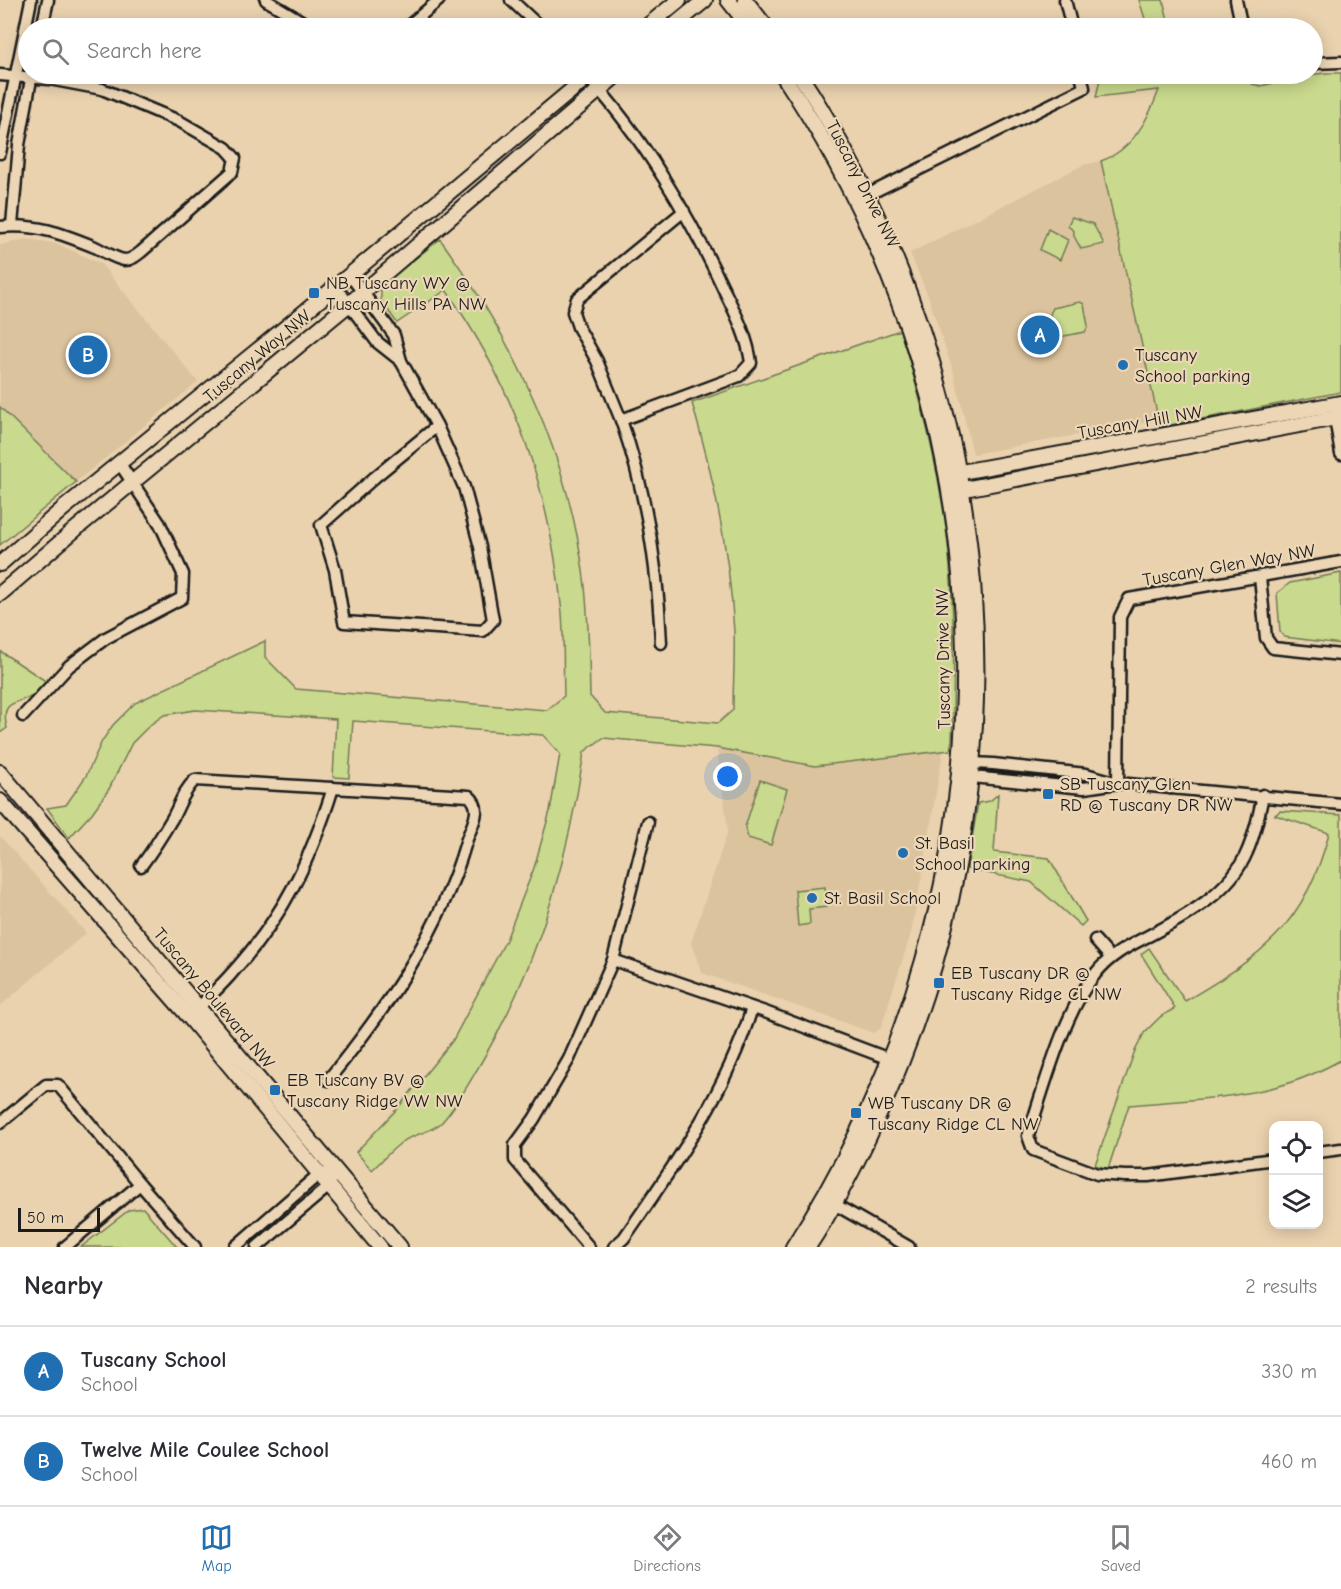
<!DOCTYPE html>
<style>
:root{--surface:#fff;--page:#f7f7f7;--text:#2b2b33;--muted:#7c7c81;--line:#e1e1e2;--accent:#1f6fb2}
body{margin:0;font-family:"Comic Neue",sans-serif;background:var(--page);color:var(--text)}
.controls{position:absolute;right:18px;bottom:18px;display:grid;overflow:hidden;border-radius:12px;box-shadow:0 3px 15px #0003}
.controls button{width:54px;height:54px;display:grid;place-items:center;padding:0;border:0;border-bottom:2px solid var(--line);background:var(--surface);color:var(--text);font:30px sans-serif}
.scale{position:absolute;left:18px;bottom:15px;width:82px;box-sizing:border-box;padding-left:6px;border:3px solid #1c1c1c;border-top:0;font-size:16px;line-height:21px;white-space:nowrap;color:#1c1c1c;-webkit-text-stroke:4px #ecd6b5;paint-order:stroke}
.you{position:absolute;left:728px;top:777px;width:21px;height:21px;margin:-15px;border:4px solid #fff;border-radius:50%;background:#1a73e8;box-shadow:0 0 0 9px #1a73e833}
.badge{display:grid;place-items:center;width:39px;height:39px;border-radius:50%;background:var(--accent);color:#fff;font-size:20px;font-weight:700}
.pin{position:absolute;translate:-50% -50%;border:3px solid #fff;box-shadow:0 2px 6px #0006}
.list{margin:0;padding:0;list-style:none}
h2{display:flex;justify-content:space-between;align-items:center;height:78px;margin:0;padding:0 24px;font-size:26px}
h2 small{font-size:20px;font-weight:400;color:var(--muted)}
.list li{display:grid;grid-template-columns:39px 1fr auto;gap:18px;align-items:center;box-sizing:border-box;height:90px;padding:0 24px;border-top:2px solid var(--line)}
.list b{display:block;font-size:22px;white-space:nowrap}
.list p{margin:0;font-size:20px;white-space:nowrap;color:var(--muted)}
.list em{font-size:20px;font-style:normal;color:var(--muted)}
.icon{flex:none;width:33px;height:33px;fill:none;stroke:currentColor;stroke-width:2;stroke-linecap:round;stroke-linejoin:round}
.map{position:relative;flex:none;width:1341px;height:1247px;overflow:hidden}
.search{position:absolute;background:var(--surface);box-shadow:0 3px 15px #0003;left:18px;right:18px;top:18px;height:66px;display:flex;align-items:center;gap:15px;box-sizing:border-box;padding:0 21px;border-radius:33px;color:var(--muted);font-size:22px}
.sheet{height:258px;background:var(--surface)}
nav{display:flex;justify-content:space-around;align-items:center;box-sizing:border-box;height:84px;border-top:2px solid var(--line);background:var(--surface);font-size:16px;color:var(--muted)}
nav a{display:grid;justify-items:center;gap:3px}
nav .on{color:var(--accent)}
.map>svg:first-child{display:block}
.built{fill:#dbc39e}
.green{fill:#c9d98d;stroke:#727a54;stroke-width:1.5}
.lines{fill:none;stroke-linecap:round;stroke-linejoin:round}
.minor-casing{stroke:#1c1c1c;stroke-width:15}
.tertiary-casing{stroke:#1c1c1c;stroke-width:18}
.minor{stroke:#ecd6b5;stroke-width:10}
.tertiary{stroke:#ecd6b5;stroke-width:14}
.poi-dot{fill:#1f6fb2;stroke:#ecd6b5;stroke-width:2}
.labels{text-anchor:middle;stroke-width:4.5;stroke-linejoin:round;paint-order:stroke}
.street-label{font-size:18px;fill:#1c1c1c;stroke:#ecd6b5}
.poi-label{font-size:18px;fill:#1c1c1c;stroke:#ecd6b5;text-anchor:start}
</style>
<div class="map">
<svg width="1341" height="1247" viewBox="0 0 1341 1247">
<rect width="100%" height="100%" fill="#ead2ae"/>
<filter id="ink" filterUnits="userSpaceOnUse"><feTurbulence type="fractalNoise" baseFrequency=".0167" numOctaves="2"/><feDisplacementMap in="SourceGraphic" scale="12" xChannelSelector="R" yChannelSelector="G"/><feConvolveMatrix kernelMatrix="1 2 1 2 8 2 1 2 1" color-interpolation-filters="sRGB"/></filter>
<g filter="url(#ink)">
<!-- built -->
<g class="built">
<polygon points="1101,161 1159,420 973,454 954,374 928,296 910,253 1083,165"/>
<polygon points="26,239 58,244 101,264 198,382 76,482 0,407 0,245"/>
<polygon points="717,748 816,766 943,751 924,864 911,933 881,1028 874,1033 702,973 691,943 728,830"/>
<polygon points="0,836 86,933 0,1006"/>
</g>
<!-- green -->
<g class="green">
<polygon points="1139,0 1163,0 1170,28 1148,28"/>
<path d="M 1326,73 L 1341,73 L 1341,392 L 1160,427 L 1101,161 C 1132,150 1148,120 1159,90 L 1096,97 L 1100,79 L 1158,74 L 1242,74 L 1252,84 L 1261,86 L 1308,75 Z"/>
<polygon points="1072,217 1093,224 1104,244 1081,249 1074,236 1074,232 1068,225"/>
<polygon points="1048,229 1068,240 1060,260 1040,250"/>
<path d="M 440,239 C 514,340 568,453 584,578 C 589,617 589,657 590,696 L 605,713 L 718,723 L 733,710 C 733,685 735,658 734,632 C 730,554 714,478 692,403 L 900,330 C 919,392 936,456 945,521 C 955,593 955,667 952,740 L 950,750 L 815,766 L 717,748 L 603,738 L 584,752 C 568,861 538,966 482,1061 C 471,1080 457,1106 442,1122 C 433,1132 413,1134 402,1142 C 391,1150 382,1161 372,1170 L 356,1152 L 397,1109 L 453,1040 L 506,940 L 534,868 L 550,811 L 560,754 L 543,735 L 353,721 L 349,778 L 333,777 L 336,719 L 195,710 L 164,715 L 150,725 L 132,743 L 109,789 L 92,813 L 69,838 L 47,808 L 66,805 L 86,776 L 102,741 L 113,725 L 135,703 L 265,641 L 265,657 L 296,689 L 547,710 L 564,696 C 563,668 564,640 562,613 C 550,492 517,391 446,290 L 397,323 L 381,300 L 381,286 Z"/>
<polygon points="1080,302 1084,304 1088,326 1085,332 1059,337 1054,333 1050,314 1053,308"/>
<polygon points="0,407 76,482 0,545"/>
<polygon points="1341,573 1341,644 1284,637 1280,632 1277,593 1290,583"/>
<path d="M 0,651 L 47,682 C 43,687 39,693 33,696 C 14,704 0,701 7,728 L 0,733 Z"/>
<polygon points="760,780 787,789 771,845 748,838 745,827"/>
<polygon points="998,794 994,852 1049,858 1086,921 1081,926 1031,882 967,869 978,803 990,801"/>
<path d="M 1280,811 L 1341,815 L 1341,1060 C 1323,1070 1305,1078 1286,1084 C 1236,1099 1181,1100 1129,1105 L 1108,1169 L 1095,1165 L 1134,1053 L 1144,1033 L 1160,1017 L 1175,1008 L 1141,954 L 1149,948 L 1185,1001 C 1262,956 1306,924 1329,833 L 1275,815 Z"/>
<polygon points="825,887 827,907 809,909 810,924 798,926 795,890"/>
<polygon points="143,1208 177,1247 81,1247 129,1210"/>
</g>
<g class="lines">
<defs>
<g id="minor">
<polyline points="266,0 313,28"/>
<polyline points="511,0 541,28"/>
<polyline points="1065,0 1072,28"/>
<polyline points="1236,0 1242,28"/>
<polyline points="42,28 48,0"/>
<polyline points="406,28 439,0"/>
<polyline points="1312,63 1341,62"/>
<path d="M 585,74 C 641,133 692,220 726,294 C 737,316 748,339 751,363 L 739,376 L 621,420 L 597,361 L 578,327 L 573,312 L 577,299 L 684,211"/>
<path d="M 0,75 L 49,79 L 102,89 L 179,121 L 226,148 L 235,158 L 232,172 L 141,252 C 136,256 131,260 125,260 C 115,259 104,251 95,247 C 63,234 35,223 0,227"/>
<polyline points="0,153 31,0"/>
<polyline points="861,198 1084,88 1081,74"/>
<polyline points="12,225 19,145 32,74"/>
<polyline points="350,275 394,335 401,361 437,426 464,487 480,547 493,620 483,631 344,622 335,570 321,525 375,477 437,426"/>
<polyline points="336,287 377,342 401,361"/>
<polyline points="1338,412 1335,418 1341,454"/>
<path d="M 621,420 C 646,491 658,568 661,643"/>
<polyline points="1260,577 1266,638 1273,648 1341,655"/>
<polyline points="23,716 69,666 106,638 182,598 183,574 160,524 120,464"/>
<polyline points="1118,783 1084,788 972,777 961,767 973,763 993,764 1086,774 1118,783 1341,804"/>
<polyline points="1118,783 1120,617 1129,599 1341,562"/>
<path d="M 1263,795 C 1259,815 1255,834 1247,852 C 1231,891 1187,916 1152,934 C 1131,945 1111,954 1096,973 C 1064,1011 1044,1088 1028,1136 L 1033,1150 L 1097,1174 L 1125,1176 L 1148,1176 L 1274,1159"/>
<path d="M 141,866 C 153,850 163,834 173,817 C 180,804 184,790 195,780 L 469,796 C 484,809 471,826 466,842 C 440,932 387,1008 328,1080"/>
<polyline points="1095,940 1110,957"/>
<polyline points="613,960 648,822"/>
<path d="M 194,1013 C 206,999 220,987 232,973 C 284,916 310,861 333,788"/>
<polyline points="0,1123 46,1085 58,1085 140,1184 195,1247"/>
<polyline points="1318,1152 1341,1149"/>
<polyline points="829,1201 909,1247"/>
<polyline points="65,1247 140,1184"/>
<polyline points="235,1247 318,1175 327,1173"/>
<polyline points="257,1247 329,1186 336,1170"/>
<polyline points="589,1247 515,1160 515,1145 534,1119 569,1059 613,960 765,1012 892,1060"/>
<path d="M 614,1247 L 624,1238 C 674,1166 726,1093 752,1008"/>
</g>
<g id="tertiary">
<polyline points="728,0 750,28"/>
<polyline points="745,0 767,28"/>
<polyline points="645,28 679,0"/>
<polyline points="671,28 705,0"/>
<path d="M 782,74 C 1021,431 1025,885 793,1247"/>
<path d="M 799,74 C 834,126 862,181 887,238 C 1009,519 1006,837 879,1115 C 858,1161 836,1205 808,1247"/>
<polyline points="950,474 1341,403"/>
<polyline points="954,491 1341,417"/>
<polyline points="0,564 64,508 350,275 591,74"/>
<polyline points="0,594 77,528 349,304 618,74"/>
<polyline points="0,772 400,1247"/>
<polyline points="0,801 190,1018 380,1247"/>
</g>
</defs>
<!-- minor casing -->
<use href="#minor" class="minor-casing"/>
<!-- tertiary casing -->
<use href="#tertiary" class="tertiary-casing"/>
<!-- minor -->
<use href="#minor" class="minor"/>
<!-- tertiary -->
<use href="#tertiary" class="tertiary"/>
</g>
</g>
<!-- markers -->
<g class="poi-dot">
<rect x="308" y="287" width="12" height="12" rx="3"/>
<circle cx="1123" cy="365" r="6"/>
<rect x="1042" y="788" width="12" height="12" rx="3"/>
<circle cx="903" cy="853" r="6"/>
<circle cx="812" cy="898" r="6"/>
<rect x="933" y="977" width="12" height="12" rx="3"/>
<rect x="269" y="1084" width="12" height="12" rx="3"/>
<rect x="850" y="1107" width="12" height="12" rx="3"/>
</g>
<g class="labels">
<!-- street labels -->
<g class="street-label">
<text transform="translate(863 184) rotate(63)" y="6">Tuscany Drive NW</text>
<text transform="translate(257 356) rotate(-40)" y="6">Tuscany Way NW</text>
<text transform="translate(1140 422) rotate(-10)" y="6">Tuscany Hill NW</text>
<text transform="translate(1229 565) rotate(-10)" y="6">Tuscany Glen Way NW</text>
<text transform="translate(943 659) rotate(-91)" y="6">Tuscany Drive NW</text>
<text transform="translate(214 998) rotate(50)" y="6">Tuscany Boulevard NW</text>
</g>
<!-- poi labels -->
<g class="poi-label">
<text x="326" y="289">NB Tuscany WY @<tspan x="326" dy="21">Tuscany Hills PA NW</tspan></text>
<text x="1135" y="361">Tuscany<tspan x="1135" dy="21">School parking</tspan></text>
<text x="1060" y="790">SB Tuscany Glen<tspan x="1060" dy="21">RD @ Tuscany DR NW</tspan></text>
<text x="915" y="849">St. Basil<tspan x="915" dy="21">School parking</tspan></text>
<text x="824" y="904">St. Basil School</text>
<text x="951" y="979">EB Tuscany DR @<tspan x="951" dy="21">Tuscany Ridge CL NW</tspan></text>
<text x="287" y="1086">EB Tuscany BV @<tspan x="287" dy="21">Tuscany Ridge VW NW</tspan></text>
<text x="868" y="1109">WB Tuscany DR @<tspan x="868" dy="21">Tuscany Ridge CL NW</tspan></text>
</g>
</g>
</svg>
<div class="controls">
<button><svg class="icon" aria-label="locate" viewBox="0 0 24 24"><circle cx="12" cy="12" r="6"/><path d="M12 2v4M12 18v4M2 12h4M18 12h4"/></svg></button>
<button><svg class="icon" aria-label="layers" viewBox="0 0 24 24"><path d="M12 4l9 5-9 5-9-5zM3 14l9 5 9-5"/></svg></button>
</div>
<div class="scale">50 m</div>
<div class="you"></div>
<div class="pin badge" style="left:1040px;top:335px">A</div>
<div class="pin badge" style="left:88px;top:355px">B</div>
<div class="search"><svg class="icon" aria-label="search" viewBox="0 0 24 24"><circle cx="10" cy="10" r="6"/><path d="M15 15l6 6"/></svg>Search here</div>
</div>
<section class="sheet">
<h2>Nearby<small>2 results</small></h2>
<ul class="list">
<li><span class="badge">A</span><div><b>Tuscany School</b><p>School</p></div><em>330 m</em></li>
<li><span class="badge">B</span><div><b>Twelve Mile Coulee School</b><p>School</p></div><em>460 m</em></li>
</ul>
</section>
<nav>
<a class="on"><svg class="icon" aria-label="map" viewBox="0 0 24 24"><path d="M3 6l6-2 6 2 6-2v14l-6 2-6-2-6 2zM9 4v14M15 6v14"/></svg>Map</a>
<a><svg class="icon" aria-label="directions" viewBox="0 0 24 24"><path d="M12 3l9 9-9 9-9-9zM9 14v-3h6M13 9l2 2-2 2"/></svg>Directions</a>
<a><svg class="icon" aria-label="saved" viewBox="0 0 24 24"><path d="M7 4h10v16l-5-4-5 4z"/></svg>Saved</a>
</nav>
